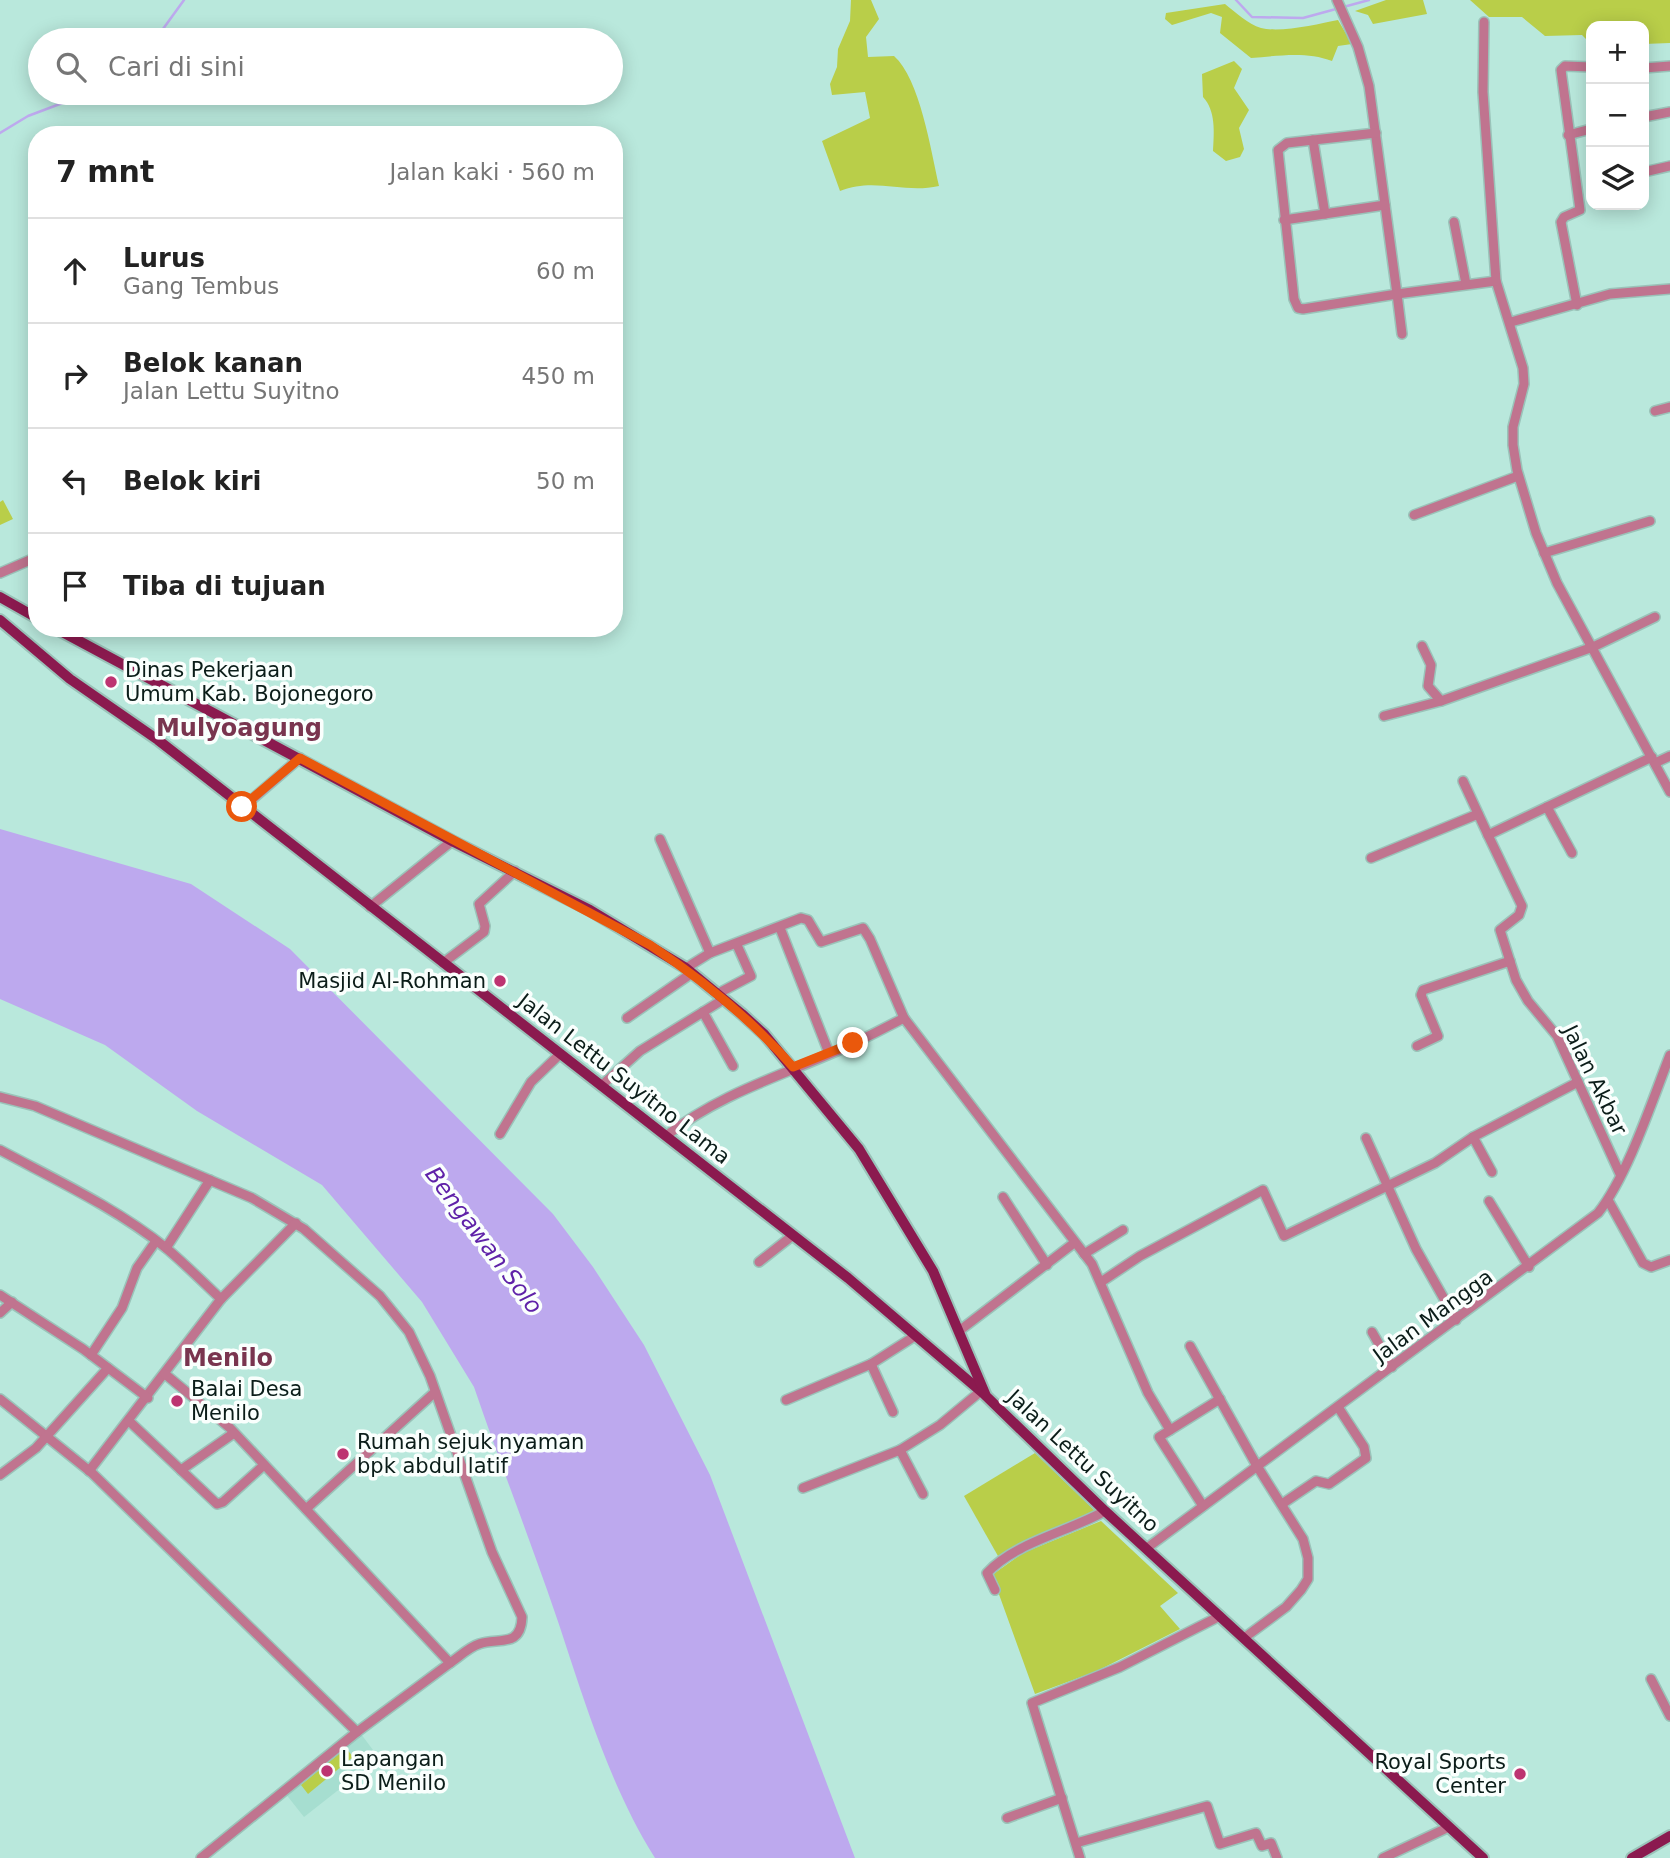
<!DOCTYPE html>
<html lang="id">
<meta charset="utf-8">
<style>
:root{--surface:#fff;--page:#f6f6f6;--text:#222;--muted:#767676;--line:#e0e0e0}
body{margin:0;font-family:"DejaVu Sans",sans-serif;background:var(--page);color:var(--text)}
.controls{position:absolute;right:21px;top:21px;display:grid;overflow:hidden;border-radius:14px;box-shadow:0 4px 18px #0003}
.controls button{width:63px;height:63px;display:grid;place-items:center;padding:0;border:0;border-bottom:2px solid var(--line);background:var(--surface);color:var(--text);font:35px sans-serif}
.stop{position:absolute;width:21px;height:21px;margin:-16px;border:5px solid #ea580c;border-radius:50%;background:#fff}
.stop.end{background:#ea580c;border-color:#fff;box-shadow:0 2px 7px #0008}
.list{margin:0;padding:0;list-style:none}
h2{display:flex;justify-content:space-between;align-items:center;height:91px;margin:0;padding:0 28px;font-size:30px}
h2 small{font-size:23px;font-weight:400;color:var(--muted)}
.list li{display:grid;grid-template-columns:46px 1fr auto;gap:21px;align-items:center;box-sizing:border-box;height:105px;padding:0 28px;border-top:2px solid var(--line)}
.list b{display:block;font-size:26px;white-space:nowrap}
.list p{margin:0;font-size:23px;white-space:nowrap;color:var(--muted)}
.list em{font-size:23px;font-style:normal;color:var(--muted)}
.icon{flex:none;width:38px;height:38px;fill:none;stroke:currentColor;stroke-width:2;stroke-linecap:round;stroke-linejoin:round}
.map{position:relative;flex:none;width:1670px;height:1858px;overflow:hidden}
.search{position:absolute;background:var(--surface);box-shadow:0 4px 18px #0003;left:28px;top:28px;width:595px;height:77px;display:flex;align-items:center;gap:18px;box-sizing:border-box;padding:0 24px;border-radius:38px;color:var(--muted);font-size:26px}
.panel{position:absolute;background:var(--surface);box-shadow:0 4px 18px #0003;left:28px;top:126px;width:595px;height:511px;border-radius:28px}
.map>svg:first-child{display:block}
.built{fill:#a6ded0}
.green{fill:#b9ce49}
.water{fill:#bda9ee}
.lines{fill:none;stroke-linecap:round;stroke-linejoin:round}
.stream{stroke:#bda9ee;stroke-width:2.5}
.minor-casing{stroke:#9ac3b9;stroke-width:12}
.major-casing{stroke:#9ac3b9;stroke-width:14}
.minor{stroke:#c0748f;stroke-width:9}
.major{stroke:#8b1a4f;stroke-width:10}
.route{stroke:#ea580c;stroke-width:9}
.poi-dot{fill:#bd3471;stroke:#fafffd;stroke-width:2.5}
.labels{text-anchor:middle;stroke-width:7;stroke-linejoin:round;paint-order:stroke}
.poi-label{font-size:21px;fill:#0b1d19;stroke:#fafffd;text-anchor:start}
.street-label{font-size:21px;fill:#0b1d19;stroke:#fafffd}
.water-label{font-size:23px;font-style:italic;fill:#5f22a8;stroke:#fafffd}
.quarter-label{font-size:24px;font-weight:bold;fill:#79354f;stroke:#fafffd}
</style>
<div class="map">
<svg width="1670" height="1858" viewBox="0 0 1670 1858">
<rect width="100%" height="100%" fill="#b9e8dc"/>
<!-- built -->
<polygon class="built" points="361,1734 379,1758 304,1817 285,1793"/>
<!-- green -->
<g class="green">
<path d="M 851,0 L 871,0 L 879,19 L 866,37 L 868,57 L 894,56 C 920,79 931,151 939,186 C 903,194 875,177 840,191 L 822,141 L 870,118 L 865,92 L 832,95 L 830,84 L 837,67 L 838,49 L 850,21 Z"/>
<polygon points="1386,0 1423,0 1427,14 1373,24 1368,15 1355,11"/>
<polygon points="1470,0 1670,0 1670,43 1644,44 1644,26 1591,26 1591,44 1582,35 1545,36 1522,17 1489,17"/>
<path d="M 1225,4 C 1235,12 1248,24 1261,28 C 1281,33 1318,24 1338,20 L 1352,44 L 1338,46 L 1332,61 C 1306,51 1278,56 1251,58 L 1220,33 L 1222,17 L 1211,13 L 1172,25 L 1165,19 L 1166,13 Z"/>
<path d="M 1234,61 L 1242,69 L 1234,88 L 1249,110 L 1239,128 L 1244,149 L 1240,157 L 1226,161 L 1213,151 C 1214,132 1216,111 1203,97 L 1202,74 Z"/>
<polygon points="3,500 13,519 0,525 0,502"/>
<polygon points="1035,1453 1095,1511 998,1556 964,1496"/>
<polygon points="1101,1521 1178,1593 1160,1606 1180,1629 1097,1671 1035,1694 992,1575 1023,1553"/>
<polygon points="346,1748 353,1757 308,1794 301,1785"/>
</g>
<!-- water -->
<path class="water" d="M 0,829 L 191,884 L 290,949 L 553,1214 L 593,1267 L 644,1345 L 710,1475 L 855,1858 L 655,1858 C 617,1798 592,1725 570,1658 C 541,1567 505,1478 474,1387 L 422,1302 L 322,1185 L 197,1111 L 105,1045 L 0,999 Z"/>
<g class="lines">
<!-- stream -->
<g class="stream">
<polyline points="1236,0 1252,17 1303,18 1369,0"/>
<polyline points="155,40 184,0"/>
<polyline points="0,133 28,116 89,93"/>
</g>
<defs>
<g id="minor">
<polyline points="1337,0 1358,47 1369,86 1397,294 1496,281 1523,368 1524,384 1513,427 1513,445 1517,470 1536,533 1557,583 1670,792"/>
<polyline points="1484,22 1483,92 1496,281"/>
<polyline points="1644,68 1670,66"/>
<polyline points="1644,117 1670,112"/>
<polyline points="1376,133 1287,143 1278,150 1294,299 1298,308 1303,309 1397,294 1402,334"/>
<polyline points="1568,135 1591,129"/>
<polyline points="1313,140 1325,214"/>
<polyline points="1644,172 1670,166"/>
<polyline points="1284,220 1385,205"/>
<polyline points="1454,222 1466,284"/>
<polyline points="1577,305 1561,222 1564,217 1580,210 1561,70 1565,66 1591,67"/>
<polyline points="1511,322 1610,294 1670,289"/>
<polyline points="1655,411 1670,407"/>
<polyline points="1414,515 1518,476"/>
<polyline points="1544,553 1650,521"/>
<polyline points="0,573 37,557"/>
<polyline points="1422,646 1431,665 1428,686 1441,701 1593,647 1655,617"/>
<polyline points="1384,716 1441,701"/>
<polyline points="1655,763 1670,756"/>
<polyline points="1463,781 1488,835"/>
<polyline points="1547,807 1572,853"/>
<polyline points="242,808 300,758"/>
<polyline points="660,839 710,953"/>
<polyline points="1371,858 1478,814"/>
<polyline points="370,907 452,841"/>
<polyline points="780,928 829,1053"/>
<polyline points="443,963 484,932 485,926 479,904 515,871"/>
<polyline points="686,968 710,953 801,918 808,920 821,942 863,928 870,939 904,1018 1092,1264 1148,1393 1170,1430"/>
<polyline points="717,994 751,976 737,945"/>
<polyline points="703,1012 733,1066"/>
<polyline points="627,1018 692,973"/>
<polyline points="1417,1046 1438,1036 1421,995 1423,990 1510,961"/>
<polyline points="601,1086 640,1051 724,999"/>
<path d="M 0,1097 L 35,1106 L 252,1198 L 304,1229 L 380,1296 L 409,1332 L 430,1376 L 492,1552 L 522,1617 C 521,1649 497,1637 479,1644 C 469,1647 459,1657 450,1663"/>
<polyline points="500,1134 531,1082 560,1054"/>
<path d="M 666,1136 C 720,1093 784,1075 846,1047 C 865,1038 885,1028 904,1018"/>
<polyline points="1473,1137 1492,1172"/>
<polyline points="1366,1138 1416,1249 1456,1320"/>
<path d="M 0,1150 C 56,1180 116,1208 166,1248 C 185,1264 203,1282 221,1299 L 89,1471"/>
<polyline points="1620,1174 1557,1036 1528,1001 1516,980 1500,930 1519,915 1522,906 1488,835 1652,757"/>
<polyline points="1003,1197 1047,1265"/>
<polyline points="1608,1200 1643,1263 1651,1267 1670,1260"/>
<polyline points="1489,1201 1529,1267"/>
<polyline points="166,1248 210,1180"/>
<polyline points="1084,1254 1123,1230"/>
<polyline points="759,1262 792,1236"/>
<polyline points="1101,1282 1140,1256 1263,1190 1284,1236 1435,1163 1473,1137 1578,1082"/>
<polyline points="0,1295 83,1349 148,1398"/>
<polyline points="221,1299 296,1223"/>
<polyline points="0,1313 12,1302"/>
<polyline points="959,1331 1074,1243"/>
<polyline points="1372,1332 1392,1367"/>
<polyline points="1190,1346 1257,1466 1303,1539 1308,1558 1308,1579 1301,1590 1286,1607 1244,1638"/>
<polyline points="91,1355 122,1308 137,1268 156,1241"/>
<polyline points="871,1364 893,1412"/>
<polyline points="165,1374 230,1428 450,1663 357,1732"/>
<polyline points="0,1399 92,1473 357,1732 201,1858"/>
<polyline points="786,1400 871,1364 915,1336"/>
<polyline points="129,1421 217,1504 223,1502 264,1465"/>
<polyline points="900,1450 923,1494"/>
<polyline points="181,1470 234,1433"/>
<polyline points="0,1475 36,1448 108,1368"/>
<polyline points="803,1488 900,1450 940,1425 981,1391"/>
<polyline points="1282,1504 1316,1481 1329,1484 1366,1458 1364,1447 1338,1407"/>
<polyline points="1203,1506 1159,1437 1220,1399"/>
<polyline points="306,1509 435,1392"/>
<path d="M 1147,1548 L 1598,1213 C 1628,1175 1652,1101 1670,1055"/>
<path d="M 995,1590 L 987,1573 C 1016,1542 1068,1532 1105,1511"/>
<polyline points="1651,1679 1670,1716"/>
<polyline points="1007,1818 1062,1798"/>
<polyline points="1076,1843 1207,1806 1220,1844 1256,1833 1262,1846 1271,1843 1277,1858"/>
<polyline points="1080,1858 1032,1703 1120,1667 1220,1616"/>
<polyline points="1383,1858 1449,1827"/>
</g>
<g id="major">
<polyline points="0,597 37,618"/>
<polyline points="0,620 70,679 158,740 848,1278 984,1394"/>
<polyline points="55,628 452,841 590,910 686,968 742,1014 764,1034 859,1149 933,1271 986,1396 1105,1511 1483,1858"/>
<polyline points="1632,1858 1670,1836"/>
</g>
</defs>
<!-- minor casing -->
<use href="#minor" class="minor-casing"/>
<!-- major casing -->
<use href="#major" class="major-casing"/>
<!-- minor -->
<use href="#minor" class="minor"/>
<!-- major -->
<use href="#major" class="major"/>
</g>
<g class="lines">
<!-- route -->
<path class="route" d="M 242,807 L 300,758 L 650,945 C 703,980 751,1019 793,1067 L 853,1043"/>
</g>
<!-- markers -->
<g class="poi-dot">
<circle cx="111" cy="682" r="7"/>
<circle cx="500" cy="981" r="7"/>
<circle cx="177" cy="1401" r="7"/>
<circle cx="343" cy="1454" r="7"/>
<circle cx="327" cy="1771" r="7"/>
<circle cx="1520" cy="1774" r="7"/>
</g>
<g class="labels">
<!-- poi labels -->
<g class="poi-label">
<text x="125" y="677">Dinas Pekerjaan<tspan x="125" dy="24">Umum Kab. Bojonegoro</tspan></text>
<text x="486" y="988" text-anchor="end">Masjid Al-Rohman</text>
<text x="191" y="1396">Balai Desa<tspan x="191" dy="24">Menilo</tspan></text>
<text x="357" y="1449">Rumah sejuk nyaman<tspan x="357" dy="24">bpk abdul latif</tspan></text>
<text x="341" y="1766">Lapangan<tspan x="341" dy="24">SD Menilo</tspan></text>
<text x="1506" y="1769" text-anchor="end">Royal Sports<tspan x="1506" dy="24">Center</tspan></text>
</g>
<!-- street labels -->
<g class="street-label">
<text transform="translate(624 1079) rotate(38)" y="7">Jalan Lettu Suyitno Lama</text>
<text transform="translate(1595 1080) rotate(64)" y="7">Jalan Akbar</text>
<text transform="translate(1433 1316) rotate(-36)" y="7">Jalan Mangga</text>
<text transform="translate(1083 1461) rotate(43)" y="7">Jalan Lettu Suyitno</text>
</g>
<!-- water labels -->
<g class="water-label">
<text transform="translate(484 1240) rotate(53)" y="8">Bengawan Solo</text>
</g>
<!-- quarter labels -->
<g class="quarter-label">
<text x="239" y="736">Mulyoagung</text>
<text x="228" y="1366">Menilo</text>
</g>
</g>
</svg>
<div class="controls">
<button>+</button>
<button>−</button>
<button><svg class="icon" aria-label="layers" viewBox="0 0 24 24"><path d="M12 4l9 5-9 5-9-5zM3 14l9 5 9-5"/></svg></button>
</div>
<div class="stop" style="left:242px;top:807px"></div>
<div class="stop end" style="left:853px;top:1043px"></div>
<div class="search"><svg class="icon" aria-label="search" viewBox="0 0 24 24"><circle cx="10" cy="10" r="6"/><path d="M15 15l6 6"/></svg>Cari di sini</div>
<section class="panel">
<h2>7 mnt<small>Jalan kaki · 560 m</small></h2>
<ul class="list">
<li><svg class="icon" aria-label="ahead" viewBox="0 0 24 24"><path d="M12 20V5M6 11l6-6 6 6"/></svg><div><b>Lurus</b><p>Gang Tembus</p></div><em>60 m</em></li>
<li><svg class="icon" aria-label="right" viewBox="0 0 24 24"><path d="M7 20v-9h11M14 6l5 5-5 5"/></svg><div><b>Belok kanan</b><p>Jalan Lettu Suyitno</p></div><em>450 m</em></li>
<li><svg class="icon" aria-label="left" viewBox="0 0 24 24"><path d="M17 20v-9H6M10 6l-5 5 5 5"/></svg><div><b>Belok kiri</b></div><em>50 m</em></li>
<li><svg class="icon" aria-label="arrive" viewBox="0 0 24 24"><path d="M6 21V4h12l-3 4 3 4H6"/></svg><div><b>Tiba di tujuan</b></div></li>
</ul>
</section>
</div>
